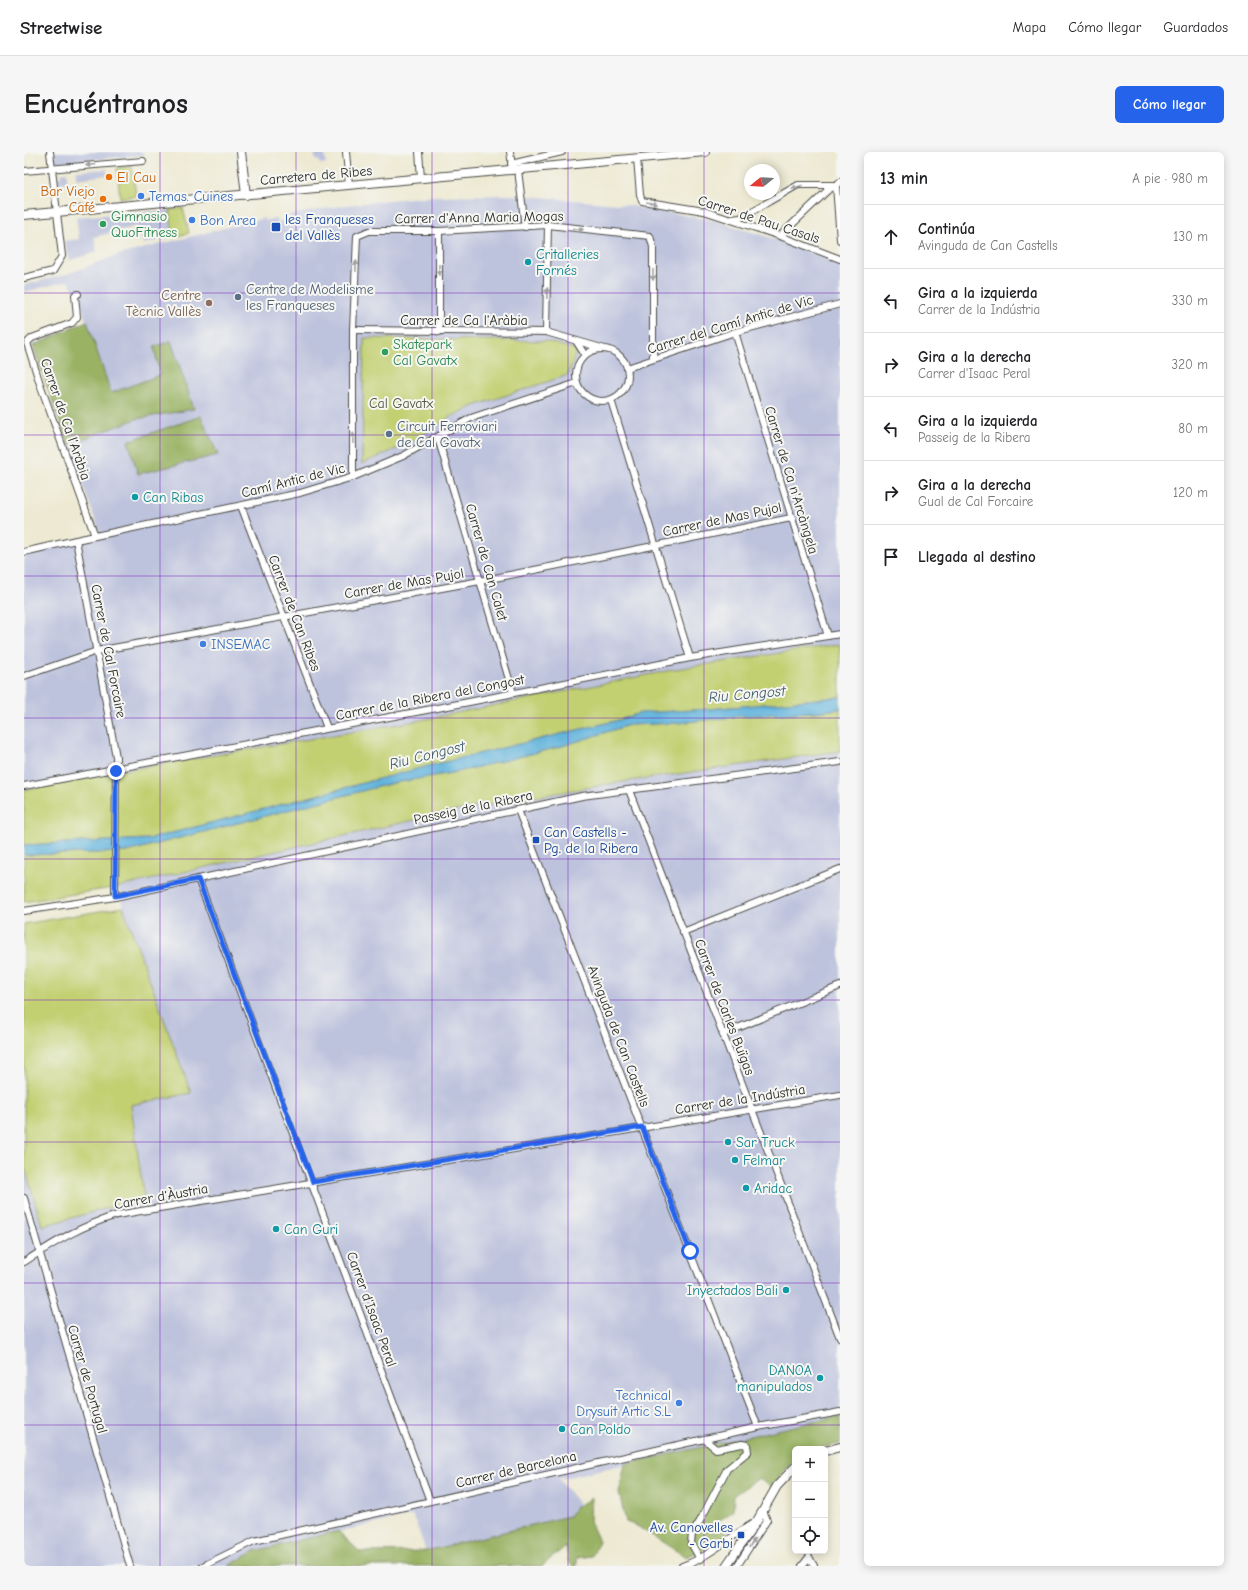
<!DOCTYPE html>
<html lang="es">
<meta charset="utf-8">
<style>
:root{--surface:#fff;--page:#f6f6f6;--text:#202124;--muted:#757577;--line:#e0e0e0;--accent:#2563eb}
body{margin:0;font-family:"Comic Neue",sans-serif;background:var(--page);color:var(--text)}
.controls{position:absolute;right:12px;bottom:12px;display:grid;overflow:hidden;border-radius:6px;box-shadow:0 2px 10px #0003}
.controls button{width:36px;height:36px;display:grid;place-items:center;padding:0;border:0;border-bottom:1px solid var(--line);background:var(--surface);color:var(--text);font:20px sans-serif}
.compass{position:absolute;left:720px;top:12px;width:36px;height:36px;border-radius:50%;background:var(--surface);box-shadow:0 2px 10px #0003;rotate:252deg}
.stop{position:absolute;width:12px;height:12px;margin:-9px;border:3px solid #2563eb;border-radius:50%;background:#fff}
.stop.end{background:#2563eb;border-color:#fff;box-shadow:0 1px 4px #0008}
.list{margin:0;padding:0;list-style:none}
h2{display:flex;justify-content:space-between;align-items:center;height:52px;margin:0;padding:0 16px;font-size:17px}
h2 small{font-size:13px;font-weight:400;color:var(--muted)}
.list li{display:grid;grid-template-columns:26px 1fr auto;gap:12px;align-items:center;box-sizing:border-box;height:64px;padding:0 16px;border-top:1px solid var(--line)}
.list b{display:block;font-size:15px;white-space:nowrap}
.list p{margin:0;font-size:13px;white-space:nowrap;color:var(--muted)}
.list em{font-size:13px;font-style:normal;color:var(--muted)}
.icon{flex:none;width:22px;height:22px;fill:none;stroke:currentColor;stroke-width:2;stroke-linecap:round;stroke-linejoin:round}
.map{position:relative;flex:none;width:816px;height:1414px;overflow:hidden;border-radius:6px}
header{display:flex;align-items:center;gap:24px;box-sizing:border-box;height:56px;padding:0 20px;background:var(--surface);border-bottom:1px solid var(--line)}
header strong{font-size:19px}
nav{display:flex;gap:22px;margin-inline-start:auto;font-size:14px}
.intro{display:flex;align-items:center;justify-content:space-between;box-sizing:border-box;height:96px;padding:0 24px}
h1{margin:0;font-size:28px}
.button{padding:10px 18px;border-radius:6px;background:var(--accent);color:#fff;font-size:14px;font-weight:700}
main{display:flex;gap:24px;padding:0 24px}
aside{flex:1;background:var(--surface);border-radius:6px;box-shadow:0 2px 10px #0003}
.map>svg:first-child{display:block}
.industrial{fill:#bec3dd}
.green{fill:#c2d072;stroke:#767e4e}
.forest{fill:#99b264;stroke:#626e48}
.water{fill:#61b2dc;stroke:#466e84}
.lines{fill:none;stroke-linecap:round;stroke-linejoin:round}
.minor-casing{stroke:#484844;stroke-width:8}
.tertiary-casing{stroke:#484844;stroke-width:10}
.minor{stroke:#fff;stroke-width:6}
.tertiary{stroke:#fff;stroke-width:8}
.oneway{fill:#a0a0a0}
.route{stroke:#2563eb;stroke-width:5}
.grid{fill:none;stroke:#7b2cbf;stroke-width:1;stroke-opacity:0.55}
.food-dot{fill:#e8710a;stroke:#f6f6f2;stroke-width:1.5}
.shop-dot{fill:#3f7fe0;stroke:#f6f6f2;stroke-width:1.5}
.leisure-dot{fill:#2e9e5b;stroke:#f6f6f2;stroke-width:1.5}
.transit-dot{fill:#1a4fb4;stroke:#f6f6f2;stroke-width:1.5}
.culture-dot{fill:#0f9aa8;stroke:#f6f6f2;stroke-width:1.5}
.service-dot{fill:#5c6f8a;stroke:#f6f6f2;stroke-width:1.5}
.education-dot{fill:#8d6e63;stroke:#f6f6f2;stroke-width:1.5}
.labels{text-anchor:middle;stroke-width:4;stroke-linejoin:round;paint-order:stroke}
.street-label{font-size:14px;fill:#2b2b2b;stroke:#f6f6f2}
.food-label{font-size:14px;fill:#c56008;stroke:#f6f6f2;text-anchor:start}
.shop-label{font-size:14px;fill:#366cbe;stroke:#f6f6f2;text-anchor:start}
.leisure-label{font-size:14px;fill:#27864d;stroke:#f6f6f2;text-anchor:start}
.transit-label{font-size:14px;fill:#164399;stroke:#f6f6f2;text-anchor:start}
.culture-label{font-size:14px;fill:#0d838f;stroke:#f6f6f2;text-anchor:start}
.service-label{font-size:14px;fill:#4e5e75;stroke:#f6f6f2;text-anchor:start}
.education-label{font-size:14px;fill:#785e54;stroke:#f6f6f2;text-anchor:end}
.park-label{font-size:14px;fill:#51543d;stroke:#f6f6f2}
.water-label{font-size:15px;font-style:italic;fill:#3e5a69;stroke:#f6f6f2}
</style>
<header>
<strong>Streetwise</strong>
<nav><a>Mapa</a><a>Cómo llegar</a><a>Guardados</a></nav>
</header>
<div class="intro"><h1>Encuéntranos</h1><a class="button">Cómo llegar</a></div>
<main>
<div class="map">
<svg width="816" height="1414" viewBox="0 0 816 1414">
<rect width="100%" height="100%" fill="#f6f6f2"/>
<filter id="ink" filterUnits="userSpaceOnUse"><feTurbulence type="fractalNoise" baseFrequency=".025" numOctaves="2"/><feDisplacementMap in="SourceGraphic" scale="8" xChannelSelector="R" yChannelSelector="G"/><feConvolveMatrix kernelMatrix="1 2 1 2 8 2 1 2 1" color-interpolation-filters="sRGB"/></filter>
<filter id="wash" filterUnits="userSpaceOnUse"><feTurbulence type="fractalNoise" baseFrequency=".012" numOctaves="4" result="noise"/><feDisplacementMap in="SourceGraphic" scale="16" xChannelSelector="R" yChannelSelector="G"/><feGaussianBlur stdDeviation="0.9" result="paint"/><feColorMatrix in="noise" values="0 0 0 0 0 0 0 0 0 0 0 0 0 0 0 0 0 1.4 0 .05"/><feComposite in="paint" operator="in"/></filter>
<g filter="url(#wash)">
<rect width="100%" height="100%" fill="#ede9d2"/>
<!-- industrial -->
<g class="industrial">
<polygon points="30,0 119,0 120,3 31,11"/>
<polygon points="290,0 300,0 302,11 296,12 295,8 292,9"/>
<polygon points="83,17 83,23 52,27 52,19"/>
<polygon points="43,20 43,30 33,31 33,25 37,25 37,21"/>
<polygon points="494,43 603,53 688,68 758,89 816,112 816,492 658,516 387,570 102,618 0,638 0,401 76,381 8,193 62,169 56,147 44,129 0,140 0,133 43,122 94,103 240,66 240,69 252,66 253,70 265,67 265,63 323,53 366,48 409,44"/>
<polygon points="146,58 149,85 119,92 113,74 70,85 73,100 46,108 40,89 55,87 52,65"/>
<polygon points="816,599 816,1264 535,1327 556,1353 551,1356 546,1364 402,1399 389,1363 231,1399 204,1414 0,1414 0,1012 18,1074 120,1046 107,953 99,755 94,735 430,659 591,631"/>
</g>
<!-- green -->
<g class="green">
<polygon points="108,14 112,44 96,46 93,16"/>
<polygon points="159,56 165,81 149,85 146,58"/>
<path d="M 340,186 L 522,189 L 552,198 C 552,204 546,216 544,223 L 450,254 L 428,264 L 388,290 L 338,312 Z"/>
<polygon points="816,492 816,545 686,557 616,561 595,568 408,613 125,687 0,693 0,638 102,618 387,570 658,516"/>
<polygon points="816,557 816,599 591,631 430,659 94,735 0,750 0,703 102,700 365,632 438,619 535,595 605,573 654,571 718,564 790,560"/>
<polygon points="99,755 167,941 107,953 120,1046 18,1074 0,1012 0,772"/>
</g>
<!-- forest -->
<g class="forest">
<polygon points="63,169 87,241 136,223 130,195 147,189 170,257 112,267 44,293 9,194"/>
<polygon points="177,264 194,303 114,322 104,289"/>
<polygon points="816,1264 816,1292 789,1297 771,1297 771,1306 747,1335 735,1326 710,1343 709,1359 695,1369 703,1383 685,1395 662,1405 613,1374 602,1370 595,1341 601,1312"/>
<polygon points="567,1346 566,1370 575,1389 568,1404 553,1406 553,1414 548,1414 544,1408 542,1394 518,1414 204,1414 231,1399 314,1379 336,1400 402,1399 545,1364 551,1356"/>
</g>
<!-- water -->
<polygon class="water" points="816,545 816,557 790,560 718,564 654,571 605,573 535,595 438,619 365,632 102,700 0,703 0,693 125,687 408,613 595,568 616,561 686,557"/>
</g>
<g filter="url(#ink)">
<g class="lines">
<defs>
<g id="minor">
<polyline points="322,0 325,33"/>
<polyline points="395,0 397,26"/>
<polyline points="486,0 488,14"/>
<polyline points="613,6 616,43 618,49 680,59 756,84 816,107"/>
<polyline points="487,12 538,0"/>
<polyline points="494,18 501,75"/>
<polyline points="0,19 119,9"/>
<polyline points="812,33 816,88"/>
<polyline points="708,67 716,66 774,33 812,33"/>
<polyline points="415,79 415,180"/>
<polyline points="756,84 803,39 816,30"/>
<polyline points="0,126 29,119 38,104 26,0"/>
<polyline points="54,142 51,143 53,165 48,171 8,186 3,191 16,232 71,384"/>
<polyline points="329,178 522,180 581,197"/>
<polyline points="522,180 524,73"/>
<polyline points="711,180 804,484"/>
<polyline points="552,189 561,203"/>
<circle cx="578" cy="223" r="26"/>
<polyline points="603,216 711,180 816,152"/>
<polyline points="587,248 666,506"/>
<polyline points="414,286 489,541"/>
<polyline points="329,325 329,178 333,84 345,79 415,79 524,73 626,84 629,95 629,206"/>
<polyline points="217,354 303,576"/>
<polyline points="52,388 92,605 91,745"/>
<polyline points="0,400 52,388 276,341 329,325 379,304 447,266 553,231"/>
<polyline points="0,524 73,499 456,429 767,366"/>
<polyline points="0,634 445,550 666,506 816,482"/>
<polyline points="605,638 816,1186"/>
<polyline points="494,658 734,1275"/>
<polyline points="174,727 406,1349"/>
<polyline points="0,759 91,745 558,644 816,610"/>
<polyline points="659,780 816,717"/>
<polyline points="699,882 816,834"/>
<polyline points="0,1046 106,1414"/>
<path d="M 0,1110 C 33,1089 54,1075 93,1063 L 816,943"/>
<polyline points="676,1407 667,1391 668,1382 676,1369 703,1317 724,1300 723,1293 718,1292 692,1297 680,1287"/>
<polyline points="179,1414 230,1389 734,1275 816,1260"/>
<path d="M 658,1414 C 685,1405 707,1384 731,1370"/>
<polyline points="713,1414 743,1368 739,1359"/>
<polyline points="778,1414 785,1405 790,1414"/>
</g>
<g id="tertiary">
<polyline points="217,0 222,43"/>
<polyline points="0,63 681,0"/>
<polyline points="801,1299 816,1295"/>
<polyline points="702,1414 733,1369 753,1334 771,1315"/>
</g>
</defs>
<!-- minor casing -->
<use href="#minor" class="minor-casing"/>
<!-- tertiary casing -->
<use href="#tertiary" class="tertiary-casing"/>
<!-- minor -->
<use href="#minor" class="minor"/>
<!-- tertiary -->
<use href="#tertiary" class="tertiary"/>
</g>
<!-- one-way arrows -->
<defs><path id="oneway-solid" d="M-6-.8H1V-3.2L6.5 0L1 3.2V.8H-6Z"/></defs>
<g class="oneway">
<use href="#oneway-solid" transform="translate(67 13) rotate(175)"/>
<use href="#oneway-solid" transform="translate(773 35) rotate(163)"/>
<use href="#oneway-solid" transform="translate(628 51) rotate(10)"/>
<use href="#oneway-solid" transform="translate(554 77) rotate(6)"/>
<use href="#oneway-solid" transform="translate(332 114) rotate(-88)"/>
<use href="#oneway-solid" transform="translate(415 118) rotate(90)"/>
<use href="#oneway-solid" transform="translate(629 123) rotate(90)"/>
<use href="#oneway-solid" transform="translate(523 141) rotate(-89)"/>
<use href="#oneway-solid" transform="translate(329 286) rotate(-90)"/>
<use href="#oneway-solid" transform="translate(728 1391) rotate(-57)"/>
</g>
</g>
<g class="lines" filter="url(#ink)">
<!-- route -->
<polyline class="route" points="92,619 91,744 174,727 289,1030 618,975 666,1099"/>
</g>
<!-- grid -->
<path class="grid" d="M 136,0 L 136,1414M 272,0 L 272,1414M 408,0 L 408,1414M 544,0 L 544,1414M 680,0 L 680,1414M 0,141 L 816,141M 0,283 L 816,283M 0,424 L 816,424M 0,566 L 816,566M 0,707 L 816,707M 0,848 L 816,848M 0,990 L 816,990M 0,1131 L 816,1131M 0,1273 L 816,1273"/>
<!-- markers -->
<g class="food-dot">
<circle cx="85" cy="25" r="4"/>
<circle cx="79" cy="47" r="4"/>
</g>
<g class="shop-dot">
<circle cx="117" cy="44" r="4"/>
<circle cx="168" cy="68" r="4"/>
<circle cx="179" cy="492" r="4"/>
<circle cx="655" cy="1251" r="4"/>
</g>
<g class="leisure-dot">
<circle cx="79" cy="72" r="4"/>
<circle cx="361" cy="200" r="4"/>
</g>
<g class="transit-dot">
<rect x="247" y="70" width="10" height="10" rx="2"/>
<rect x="508" y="684" width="8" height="8" rx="2"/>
<rect x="713" y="1379" width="8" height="8" rx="2"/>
</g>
<g class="culture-dot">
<circle cx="504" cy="110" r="4"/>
<circle cx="111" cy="345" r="4"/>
<circle cx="704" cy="990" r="4"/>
<circle cx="711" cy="1008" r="4"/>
<circle cx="722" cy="1036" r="4"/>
<circle cx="252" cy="1077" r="4"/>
<circle cx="762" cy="1138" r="4"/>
<circle cx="796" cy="1226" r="4"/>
<circle cx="538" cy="1277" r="4"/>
</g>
<g class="service-dot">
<circle cx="214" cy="145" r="4"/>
<circle cx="365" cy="282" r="4"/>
</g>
<circle class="education-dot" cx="185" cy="151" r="4"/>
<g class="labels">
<!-- street labels -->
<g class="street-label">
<text transform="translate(292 23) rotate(-5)" y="5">Carretera de Ribes</text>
<text transform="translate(455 65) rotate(-1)" y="5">Carrer d'Anna Maria Mogas</text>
<text transform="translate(735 67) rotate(18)" y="5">Carrer de Pau Casals</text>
<text x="440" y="173">Carrer de Ca l'Aràbia</text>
<text transform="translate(706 172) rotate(-17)" y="5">Carrer del Camí Antic de Vic</text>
<text transform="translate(42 267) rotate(71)" y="5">Carrer de Ca l'Aràbia</text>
<text transform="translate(269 328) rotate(-14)" y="5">Camí Antic de Vic</text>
<text transform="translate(768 328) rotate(73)" y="5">Carrer de Ca n'Arcàngela</text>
<text transform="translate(698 367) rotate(-12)" y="5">Carrer de Mas Pujol</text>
<text transform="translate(463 410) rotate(74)" y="5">Carrer de Can Calet</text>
<text transform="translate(380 431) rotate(-10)" y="5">Carrer de Mas Pujol</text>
<text transform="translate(271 461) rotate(69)" y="5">Carrer de Can Ribes</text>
<text transform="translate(85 499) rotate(79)" y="5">Carrer de Cal Forcaire</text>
<text transform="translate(406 545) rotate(-11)" y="5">Carrer de la Ribera del Congost</text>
<text transform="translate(449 655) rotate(-12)" y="5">Passeig de la Ribera</text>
<text transform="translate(701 855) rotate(69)" y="5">Carrer de Carles Buïgas</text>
<text transform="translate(595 884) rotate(69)" y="5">Avinguda de Can Castells</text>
<text transform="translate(716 947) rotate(-9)" y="5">Carrer de la Indústria</text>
<text transform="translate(137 1044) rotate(-10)" y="5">Carrer d'Àustria</text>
<text transform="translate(348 1157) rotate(70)" y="5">Carrer d'Isaac Peral</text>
<text transform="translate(64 1227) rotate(74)" y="5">Carrer de Portugal</text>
<text transform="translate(492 1317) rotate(-13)" y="5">Carrer de Barcelona</text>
</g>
<!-- food labels -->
<g class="food-label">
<text x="93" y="30">El Cau</text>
<text x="71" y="44" text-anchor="end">Bar Viejo<tspan x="71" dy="16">Café</tspan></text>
</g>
<!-- shop labels -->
<g class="shop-label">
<text x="125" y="49">Temas. Cuines</text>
<text x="176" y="73">Bon Area</text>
<text x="187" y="497">INSEMAC</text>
<text x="647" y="1248" text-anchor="end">Technical<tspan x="647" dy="16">Drysuit Artic S.L</tspan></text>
</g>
<!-- leisure labels -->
<g class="leisure-label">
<text x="87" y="69">Gimnasio<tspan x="87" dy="16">QuoFitness</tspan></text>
<text x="369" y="197">Skatepark<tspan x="369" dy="16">Cal Gavatx</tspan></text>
</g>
<!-- transit labels -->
<g class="transit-label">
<text x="261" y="72">les Franqueses<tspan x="261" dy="16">del Vallès</tspan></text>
<text x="520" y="685">Can Castells -<tspan x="520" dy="16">Pg. de la Ribera</tspan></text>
<text x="709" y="1380" text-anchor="end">Av. Canovelles<tspan x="709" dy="16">- Garbi</tspan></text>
</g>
<!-- culture labels -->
<g class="culture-label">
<text x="512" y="107">Critalleries<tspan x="512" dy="16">Fornés</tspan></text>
<text x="119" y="350">Can Ribas</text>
<text x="712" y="995">Sar Truck</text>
<text x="719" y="1013">Felmar</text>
<text x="730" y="1041">Aridac</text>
<text x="260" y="1082">Can Guri</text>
<text x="754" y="1143" text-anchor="end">Inyectados Bali</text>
<text x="788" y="1223" text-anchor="end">DANOA<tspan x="788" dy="16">manipulados</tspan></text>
<text x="546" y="1282">Can Poldo</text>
</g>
<!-- service labels -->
<g class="service-label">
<text x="222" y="142">Centre de Modelisme<tspan x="222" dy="16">les Franqueses</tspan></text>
<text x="373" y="279">Circuit Ferroviari<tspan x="373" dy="16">de Cal Gavatx</tspan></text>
</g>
<!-- education labels -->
<g class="education-label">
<text x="177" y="148">Centre<tspan x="177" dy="16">Tècnic Vallès</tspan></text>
</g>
<!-- park labels -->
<g class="park-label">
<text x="377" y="256">Cal Gavatx</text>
</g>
<!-- water labels -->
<g class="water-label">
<text transform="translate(723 542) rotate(-5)" y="5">Riu Congost</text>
<text transform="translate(403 603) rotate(-14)" y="5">Riu Congost</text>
</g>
</g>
</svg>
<div class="controls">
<button>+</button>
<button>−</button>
<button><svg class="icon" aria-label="locate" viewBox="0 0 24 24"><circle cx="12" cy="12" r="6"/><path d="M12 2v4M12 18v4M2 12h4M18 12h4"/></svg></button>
</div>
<svg class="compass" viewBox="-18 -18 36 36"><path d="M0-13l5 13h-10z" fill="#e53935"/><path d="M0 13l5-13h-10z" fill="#757577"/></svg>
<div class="stop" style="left:666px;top:1099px"></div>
<div class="stop end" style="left:92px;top:619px"></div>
</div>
<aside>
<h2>13 min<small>A pie · 980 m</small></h2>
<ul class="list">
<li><svg class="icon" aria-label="ahead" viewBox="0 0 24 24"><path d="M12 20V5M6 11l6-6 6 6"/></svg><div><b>Continúa</b><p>Avinguda de Can Castells</p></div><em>130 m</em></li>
<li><svg class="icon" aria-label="left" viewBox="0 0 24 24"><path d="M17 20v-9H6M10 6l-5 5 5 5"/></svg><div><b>Gira a la izquierda</b><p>Carrer de la Indústria</p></div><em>330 m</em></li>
<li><svg class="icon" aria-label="right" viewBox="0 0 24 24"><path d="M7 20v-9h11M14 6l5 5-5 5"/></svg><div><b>Gira a la derecha</b><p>Carrer d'Isaac Peral</p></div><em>320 m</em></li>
<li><svg class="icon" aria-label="left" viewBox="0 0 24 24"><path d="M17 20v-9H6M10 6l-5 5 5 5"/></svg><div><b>Gira a la izquierda</b><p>Passeig de la Ribera</p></div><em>80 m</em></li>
<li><svg class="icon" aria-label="right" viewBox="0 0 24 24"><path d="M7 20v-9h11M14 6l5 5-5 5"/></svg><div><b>Gira a la derecha</b><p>Gual de Cal Forcaire</p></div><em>120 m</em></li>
<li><svg class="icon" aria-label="arrive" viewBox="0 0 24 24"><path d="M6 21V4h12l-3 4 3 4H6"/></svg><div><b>Llegada al destino</b></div></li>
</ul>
</aside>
</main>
